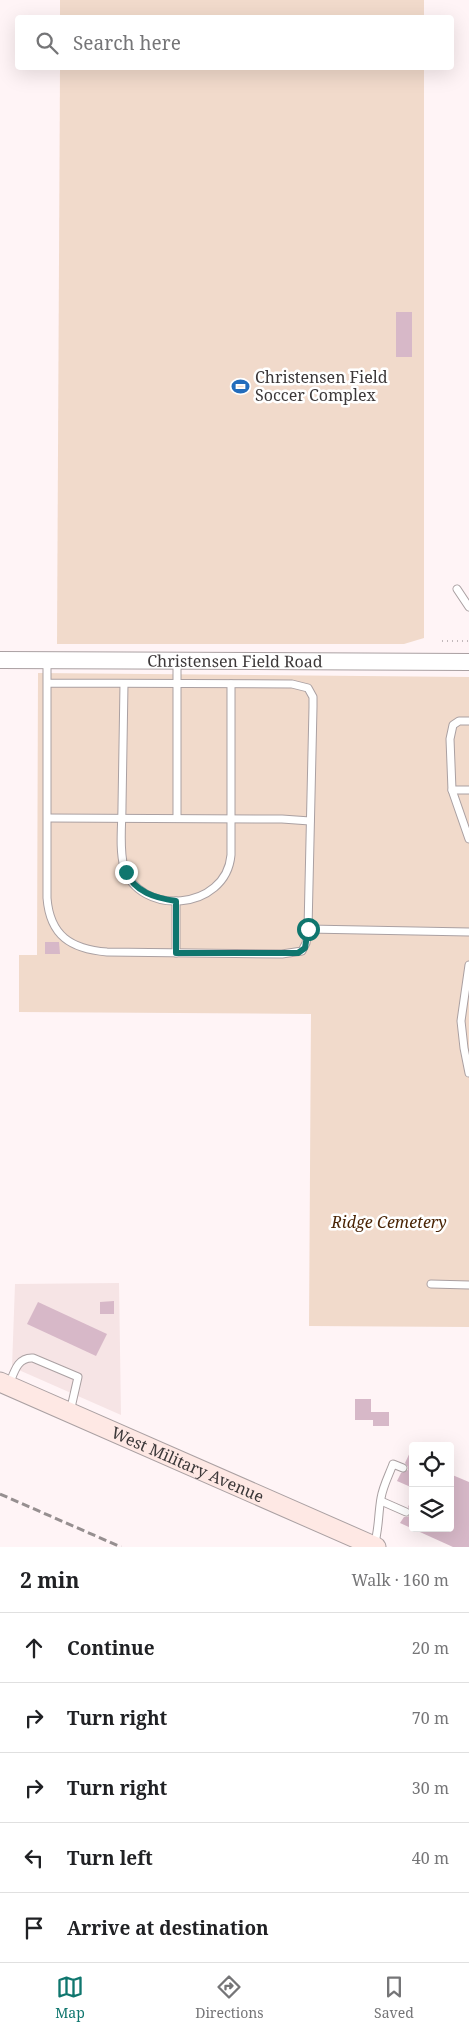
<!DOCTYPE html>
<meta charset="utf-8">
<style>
:root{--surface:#fff;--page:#f6f6f6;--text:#202124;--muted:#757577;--line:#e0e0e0;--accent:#0f766e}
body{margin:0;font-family:"Noto Serif",serif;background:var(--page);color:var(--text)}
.controls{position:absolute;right:15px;bottom:15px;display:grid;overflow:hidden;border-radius:5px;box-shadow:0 5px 20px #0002}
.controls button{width:45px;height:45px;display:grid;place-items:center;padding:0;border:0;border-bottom:1px solid var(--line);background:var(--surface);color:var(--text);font:25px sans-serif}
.stop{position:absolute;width:15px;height:15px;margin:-11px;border:4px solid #0f766e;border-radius:50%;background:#fff}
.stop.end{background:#0f766e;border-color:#fff;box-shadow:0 1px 5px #0008}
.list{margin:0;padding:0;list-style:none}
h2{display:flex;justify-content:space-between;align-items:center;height:65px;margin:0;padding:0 20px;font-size:21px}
h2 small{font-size:16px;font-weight:400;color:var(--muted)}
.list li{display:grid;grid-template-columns:32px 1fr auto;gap:15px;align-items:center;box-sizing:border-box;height:70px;padding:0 20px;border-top:1px solid var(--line)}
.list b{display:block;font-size:19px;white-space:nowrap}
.list em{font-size:16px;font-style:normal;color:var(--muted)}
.icon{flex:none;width:28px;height:28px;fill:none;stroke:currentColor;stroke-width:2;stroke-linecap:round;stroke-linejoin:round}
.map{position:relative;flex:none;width:469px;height:1547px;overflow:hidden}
.search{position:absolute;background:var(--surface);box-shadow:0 5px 20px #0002;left:15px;right:15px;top:15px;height:55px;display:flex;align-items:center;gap:12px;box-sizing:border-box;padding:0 18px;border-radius:5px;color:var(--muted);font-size:19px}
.sheet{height:415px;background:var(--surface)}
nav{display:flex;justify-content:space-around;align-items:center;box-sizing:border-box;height:70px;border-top:1px solid var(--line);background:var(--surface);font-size:14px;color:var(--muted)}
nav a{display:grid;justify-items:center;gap:2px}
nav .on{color:var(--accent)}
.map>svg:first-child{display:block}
.built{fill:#f6e4e5}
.green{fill:#f1dacb}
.building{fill:#d7b8c8}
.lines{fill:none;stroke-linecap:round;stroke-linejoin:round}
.service-casing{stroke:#aaa0a2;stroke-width:9}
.tertiary-casing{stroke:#aaa0a2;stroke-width:18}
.secondary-casing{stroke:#aaa0a2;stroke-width:21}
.path{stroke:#c2b9bb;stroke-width:2;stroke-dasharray:1 4;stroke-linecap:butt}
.service{stroke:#fff;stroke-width:7}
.tertiary{stroke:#fff;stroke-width:16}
.secondary{stroke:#fee8e4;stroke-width:19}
.rail{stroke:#968f90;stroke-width:3;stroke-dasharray:8 4;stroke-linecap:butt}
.route{stroke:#0f766e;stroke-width:6}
.labels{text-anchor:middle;stroke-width:5;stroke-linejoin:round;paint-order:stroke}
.poi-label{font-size:16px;fill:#3c3839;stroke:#fff;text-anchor:start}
.street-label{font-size:16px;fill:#3c3839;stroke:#fff}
.park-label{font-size:16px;font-style:italic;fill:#4a2405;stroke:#fff}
</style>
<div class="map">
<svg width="469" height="1547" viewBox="0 0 469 1547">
<rect width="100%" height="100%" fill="#fff4f6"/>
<!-- built -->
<polygon class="built" points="119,1283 121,1415 12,1367 15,1284"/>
<!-- green -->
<g class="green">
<polygon points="60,0 424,0 424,17 60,18"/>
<polygon points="60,68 424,68 424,638 404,644 57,644"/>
<polygon points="38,673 469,677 469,1327 309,1326 311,1014 19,1012 19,955 37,955"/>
</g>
<!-- building -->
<g class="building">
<rect x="396" y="312" width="16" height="45"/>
<polygon points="45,942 59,942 60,954 45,954"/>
<polygon points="114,1301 114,1314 100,1314 100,1302"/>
<polygon points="38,1302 107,1334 96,1356 27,1324"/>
<polygon points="355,1399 371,1399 371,1412 389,1412 389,1426 373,1426 373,1420 355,1420"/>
<polygon points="413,1446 413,1488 397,1481 401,1473 408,1470 408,1467 405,1463"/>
<polygon points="450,1474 469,1482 469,1547 453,1547 400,1523 404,1517 407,1517 411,1515 411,1511 408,1507 413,1496 413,1528 450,1528"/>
</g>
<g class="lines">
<defs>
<g id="service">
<polyline points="457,589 469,607"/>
<path d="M 47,660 L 47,898 C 50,936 71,949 107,952 L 282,954 L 302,951 L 306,943 L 308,929 L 313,707 L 313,697 L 308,688 L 292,684 L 47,683"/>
<path d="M 124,684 C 123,724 123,765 122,806 C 122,826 119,849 124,867 C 139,917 226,911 231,855 L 231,684"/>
<polyline points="469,721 459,721 453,725 450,739 452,790 469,839"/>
<polyline points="452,790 469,790"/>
<polyline points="48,818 282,819 310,821"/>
<polyline points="177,818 177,661"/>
<polyline points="176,901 176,953"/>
<polyline points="308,929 469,932"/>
<polyline points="469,965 461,1021 464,1048 469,1073"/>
<polyline points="431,1284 469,1285"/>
<path d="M 9,1385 C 14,1373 17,1357 33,1358 L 78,1377 L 70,1412"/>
<polyline points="381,1501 406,1512"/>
<path d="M 374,1546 C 379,1530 378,1515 381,1498 C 383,1486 389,1475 393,1464 L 403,1468"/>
</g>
<g id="tertiary">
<path id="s1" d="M 0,660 L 469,662"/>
</g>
<g id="secondary">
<path id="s2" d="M 0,1382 L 376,1547"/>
</g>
</defs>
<!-- service casing -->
<use href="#service" class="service-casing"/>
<!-- tertiary casing -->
<use href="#tertiary" class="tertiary-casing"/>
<!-- secondary casing -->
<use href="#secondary" class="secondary-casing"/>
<!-- path -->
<polyline class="path" points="442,641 469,641"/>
<!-- service -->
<use href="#service" class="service"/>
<!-- tertiary -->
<use href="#tertiary" class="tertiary"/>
<!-- secondary -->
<use href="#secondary" class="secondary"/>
<!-- rail -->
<polyline class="rail" points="0,1494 121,1547"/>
</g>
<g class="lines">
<!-- route -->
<path class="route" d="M 126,872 C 135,892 155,898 176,901 L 176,953 L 298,953 L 305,948 L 308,929"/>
</g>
<!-- icons -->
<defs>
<symbol id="stadium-bare" viewBox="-9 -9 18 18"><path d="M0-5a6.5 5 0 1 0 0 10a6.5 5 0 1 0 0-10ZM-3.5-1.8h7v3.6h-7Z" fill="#236cbc" stroke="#fff" stroke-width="2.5" paint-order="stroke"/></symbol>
</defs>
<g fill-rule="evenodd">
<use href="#stadium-bare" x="228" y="374" width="25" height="25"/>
</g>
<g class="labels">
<!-- poi labels -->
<g class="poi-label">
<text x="255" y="383">Christensen Field<tspan x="255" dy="18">Soccer Complex</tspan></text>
</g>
<!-- street labels -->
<g class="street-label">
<text dy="6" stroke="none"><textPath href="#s1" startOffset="235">Christensen Field Road</textPath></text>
<text dy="6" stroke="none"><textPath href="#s2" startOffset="205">West Military Avenue</textPath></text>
</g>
<!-- park labels -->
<g class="park-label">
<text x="389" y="1228">Ridge Cemetery</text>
</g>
</g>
</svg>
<div class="controls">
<button><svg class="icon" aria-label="locate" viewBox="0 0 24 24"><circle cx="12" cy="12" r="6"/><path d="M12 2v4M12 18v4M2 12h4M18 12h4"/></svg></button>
<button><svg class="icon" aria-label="layers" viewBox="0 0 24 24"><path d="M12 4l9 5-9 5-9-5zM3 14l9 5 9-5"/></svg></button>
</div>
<div class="stop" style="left:308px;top:929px"></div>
<div class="stop end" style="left:126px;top:872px"></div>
<div class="search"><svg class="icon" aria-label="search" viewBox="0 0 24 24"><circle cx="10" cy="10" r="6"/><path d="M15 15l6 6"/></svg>Search here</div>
</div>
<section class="sheet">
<h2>2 min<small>Walk · 160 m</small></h2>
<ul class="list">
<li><svg class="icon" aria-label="ahead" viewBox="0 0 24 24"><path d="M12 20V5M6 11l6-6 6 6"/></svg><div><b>Continue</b></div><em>20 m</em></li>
<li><svg class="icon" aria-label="right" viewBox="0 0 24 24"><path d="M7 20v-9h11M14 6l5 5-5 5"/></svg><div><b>Turn right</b></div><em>70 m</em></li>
<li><svg class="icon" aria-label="right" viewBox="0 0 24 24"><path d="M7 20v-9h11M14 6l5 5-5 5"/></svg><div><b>Turn right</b></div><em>30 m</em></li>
<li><svg class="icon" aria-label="left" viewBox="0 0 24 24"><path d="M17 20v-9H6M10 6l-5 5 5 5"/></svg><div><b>Turn left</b></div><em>40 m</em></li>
<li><svg class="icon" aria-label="arrive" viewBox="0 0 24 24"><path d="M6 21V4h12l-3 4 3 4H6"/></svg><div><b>Arrive at destination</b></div></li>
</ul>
</section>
<nav>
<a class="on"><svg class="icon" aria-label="map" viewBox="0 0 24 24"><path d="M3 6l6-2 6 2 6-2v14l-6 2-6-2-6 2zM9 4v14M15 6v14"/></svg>Map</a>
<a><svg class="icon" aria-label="directions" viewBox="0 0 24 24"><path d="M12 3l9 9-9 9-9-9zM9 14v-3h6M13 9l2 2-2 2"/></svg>Directions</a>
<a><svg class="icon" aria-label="saved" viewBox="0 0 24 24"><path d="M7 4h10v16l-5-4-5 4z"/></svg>Saved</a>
</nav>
